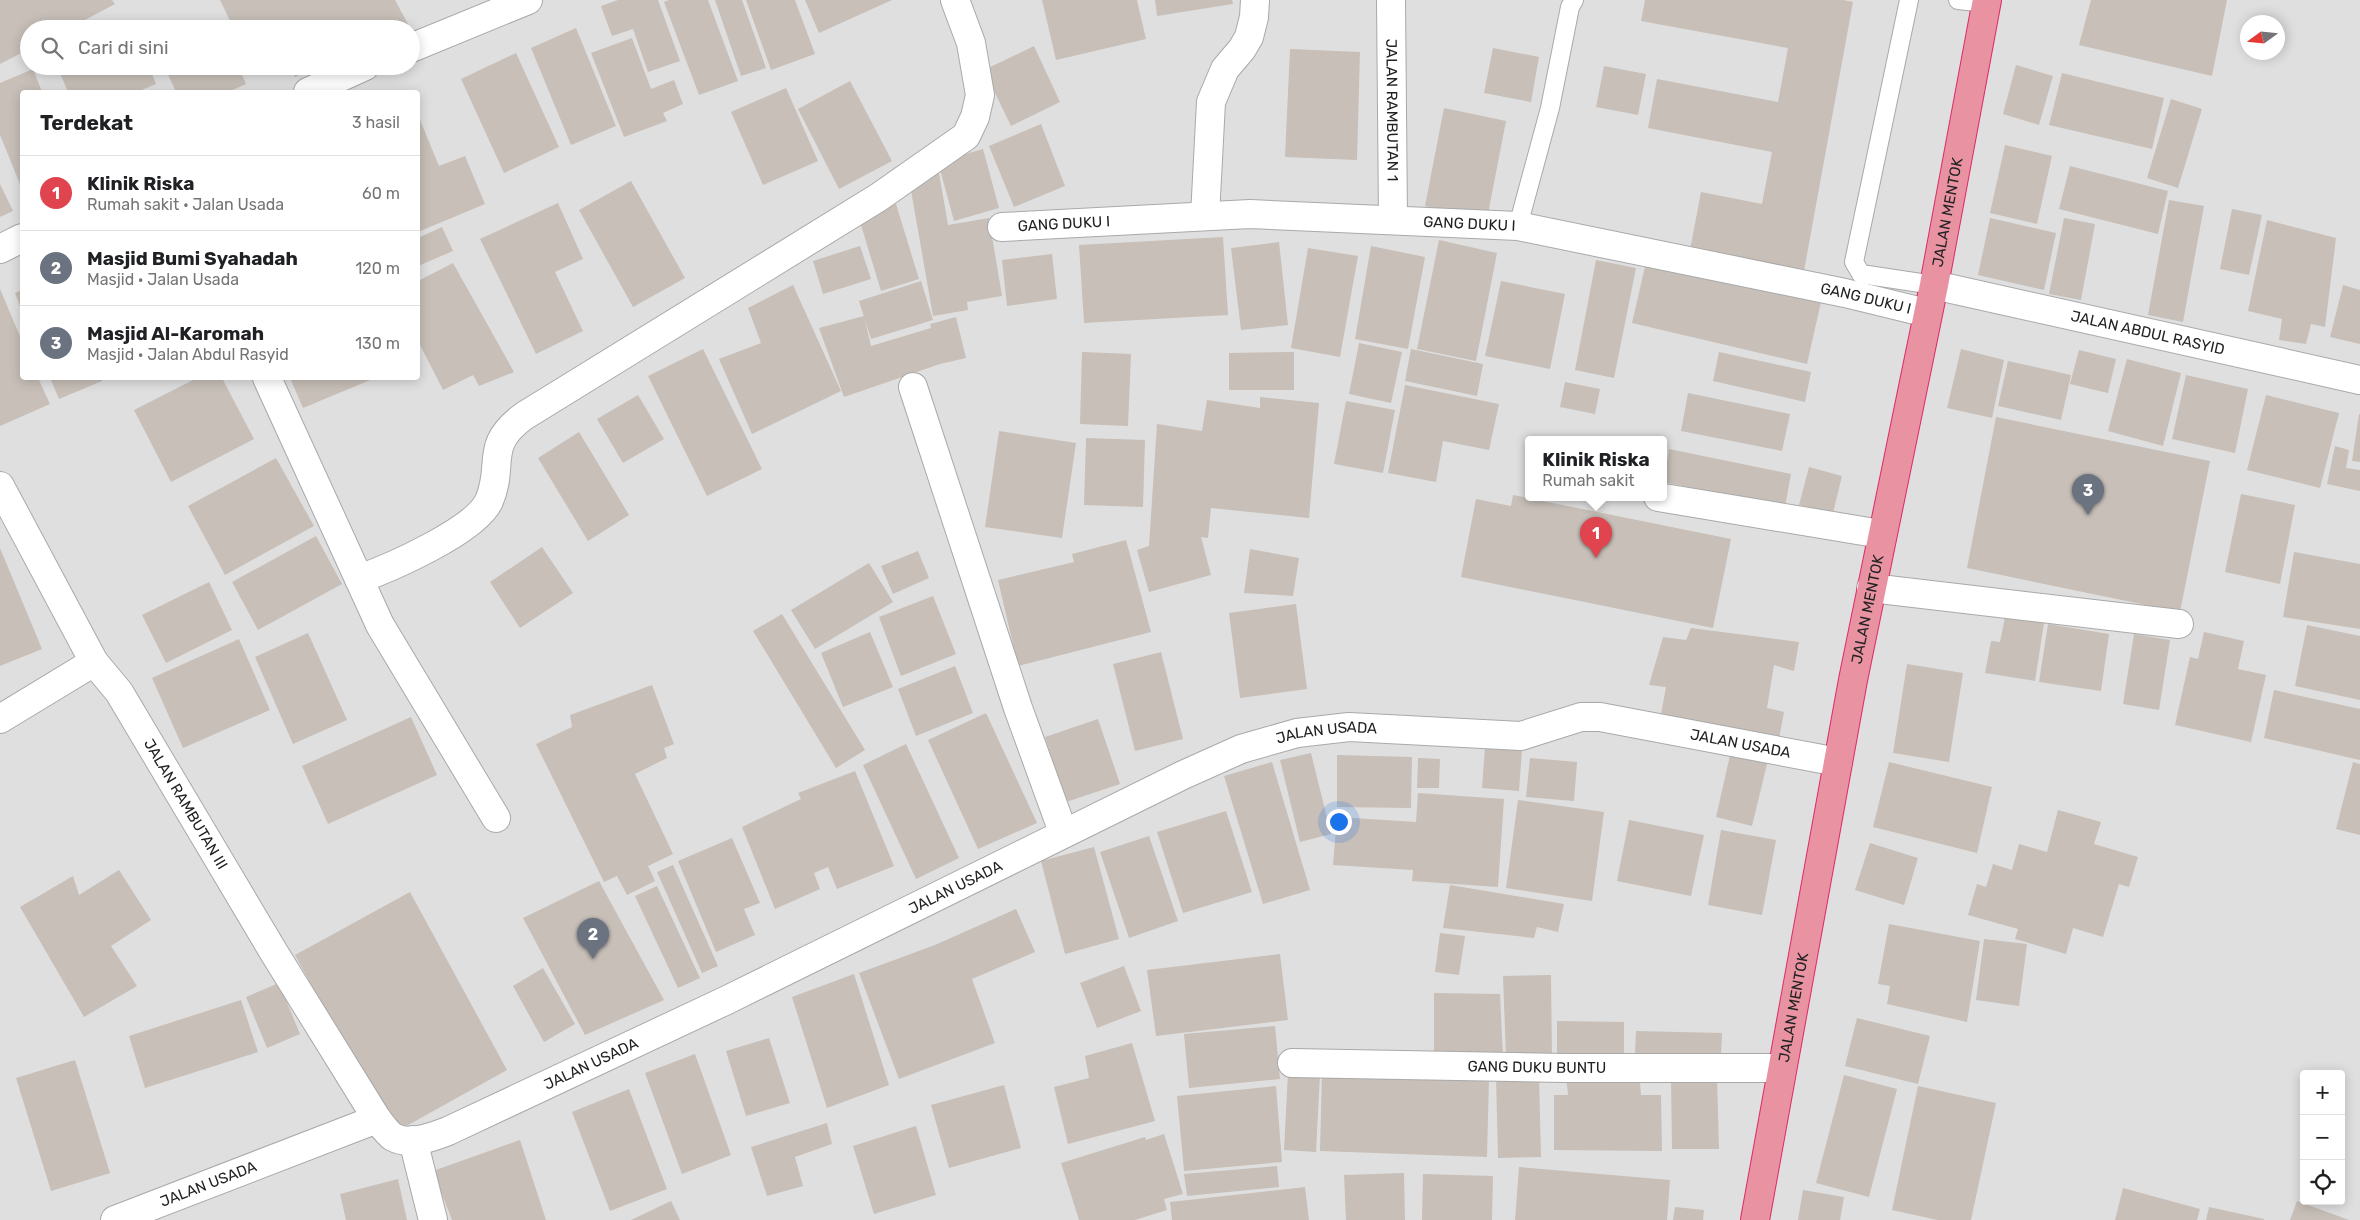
<!DOCTYPE html>
<html lang="id">
<meta charset="utf-8">
<style>
:root{--surface:#fff;--page:#f6f6f6;--text:#202124;--muted:#757577;--line:#e0e0e0;--accent:#d40000}
body{margin:0;font-family:Rubik,sans-serif;background:var(--page);color:var(--text)}
.controls{position:absolute;right:15px;bottom:15px;display:grid;overflow:hidden;border-radius:5px;box-shadow:0 2px 12px #0003}
.controls button{width:45px;height:45px;display:grid;place-items:center;padding:0;border:0;border-bottom:1px solid var(--line);background:var(--surface);color:var(--text);font:25px sans-serif}
.compass{position:absolute;left:2240px;top:15px;width:45px;height:45px;border-radius:50%;background:var(--surface);box-shadow:0 2px 12px #0003;rotate:255deg}
.you{position:absolute;left:1338px;top:821px;width:18px;height:18px;margin:-12px;border:4px solid #fff;border-radius:50%;background:#1a73e8;box-shadow:0 0 0 8px #1a73e833}
.badge{display:grid;place-items:center;width:32px;height:32px;border-radius:50%;background:var(--accent);color:#fff;font-size:16px;font-weight:700}
.pin{position:absolute;translate:-50% -41px;filter:drop-shadow(0 1px 2px #0008)}
.pin::after{content:'';position:absolute;top:26px;width:18px;height:15px;background:inherit;clip-path:polygon(0 0,100% 0,50% 100%)}
.popup{position:absolute;left:1525px;top:436px;width:142px;height:65px;box-sizing:border-box;display:grid;place-content:center;border-radius:5px;background:var(--surface);filter:drop-shadow(0 1px 4px #0005);font-size:16px;white-space:nowrap;color:var(--muted)}
.popup b{font-size:19px;color:var(--text)}
.popup::after{content:'';position:absolute;left:50%;top:100%;margin-left:-10px;border:10px solid transparent;border-top-color:var(--surface)}
.list{margin:0;padding:0;list-style:none}
h2{display:flex;justify-content:space-between;align-items:center;height:65px;margin:0;padding:0 20px;font-size:21px}
h2 small{font-size:16px;font-weight:400;color:var(--muted)}
.list li{display:grid;grid-template-columns:32px 1fr auto;gap:15px;align-items:center;box-sizing:border-box;height:75px;padding:0 20px;border-top:1px solid var(--line)}
.list b{display:block;font-size:19px;white-space:nowrap}
.list p{margin:0;font-size:16px;white-space:nowrap;color:var(--muted)}
.list em{font-size:16px;font-style:normal;color:var(--muted)}
.icon{flex:none;width:28px;height:28px;fill:none;stroke:currentColor;stroke-width:2;stroke-linecap:round;stroke-linejoin:round}
.map{position:relative;flex:none;width:2360px;height:1220px;overflow:hidden}
.search{position:absolute;background:var(--surface);box-shadow:0 2px 12px #0003;left:20px;top:20px;width:400px;height:55px;display:flex;align-items:center;gap:12px;box-sizing:border-box;padding:0 18px;border-radius:28px;color:var(--muted);font-size:19px}
.panel{position:absolute;background:var(--surface);box-shadow:0 2px 12px #0003;left:20px;top:90px;width:400px;height:290px;border-radius:5px}
.map>svg:first-child{display:block}
.residential{fill:#e0dfdf;fill-rule:evenodd}
.building{fill:#c7bfb8}
.lines{fill:none;stroke-linecap:round;stroke-linejoin:round}
.lane-casing{stroke:#a9a9a9;stroke-width:20}
.street-casing{stroke:#a9a9a9;stroke-width:30}
.highway-casing{stroke:#dc2a67;stroke-width:30}
.lane{stroke:#fff;stroke-width:18}
.street{stroke:#fff;stroke-width:28}
.highway{stroke:#e892a2;stroke-width:28}
.labels{text-anchor:middle;stroke-width:4;stroke-linejoin:round;paint-order:stroke}
.street-label{font-size:15px;fill:#222;stroke:#fff}
</style>
<div class="map">
<svg width="2360" height="1220" viewBox="0 0 2360 1220">
<rect width="100%" height="100%" fill="#f2efe9"/>
<!-- residential -->
<path class="residential" d="M 0,0 L 2360,0 L 2360,1220 L 0,1220 ZM 2248,22 L 2278,22 L 2278,52 L 2248,52 ZM 29,29 L 411,29 L 411,66 L 29,66 ZM 22,92 L 418,92 L 418,378 L 22,378 ZM 1528,439 L 1664,439 L 1664,497 L 1528,497 ZM 2304,1074 L 2341,1074 L 2341,1201 L 2304,1201 Z"/>
<!-- building -->
<g class="building">
<polygon points="0,0 112,0 115,4 68,29 29,29 29,49 0,64"/>
<polygon points="220,0 395,0 409,26 403,29 234,29"/>
<polygon points="618,0 658,0 680,61 648,72 633,29 612,36 601,6"/>
<polygon points="669,0 708,0 738,81 699,95 664,2"/>
<polygon points="715,0 742,0 766,68 741,76"/>
<polygon points="746,0 795,0 815,54 771,70"/>
<polygon points="805,0 892,0 819,33"/>
<polygon points="1042,0 1137,0 1146,39 1056,60"/>
<polygon points="1155,0 1232,0 1233,4 1157,16"/>
<polygon points="1645,0 1843,0 1853,2 1804,271 1690,250 1701,192 1762,204 1772,152 1648,128 1657,79 1778,102 1788,48 1641,21"/>
<polygon points="2091,0 2227,0 2212,76 2079,45"/>
<polygon points="576,28 616,126 571,145 531,48"/>
<polygon points="632,38 651,89 674,80 683,104 663,113 667,121 624,137 591,53"/>
<polygon points="1034,46 1060,102 1011,126 984,70"/>
<polygon points="1493,48 1539,57 1531,102 1484,93"/>
<polygon points="1290,49 1360,52 1357,160 1285,157"/>
<polygon points="516,53 559,147 504,173 461,79"/>
<polygon points="2016,65 2053,76 2039,125 2003,114"/>
<polygon points="57,66 149,66 156,84 137,92 68,92"/>
<polygon points="164,66 238,66 246,84 228,92 176,92"/>
<polygon points="271,66 317,66 295,77 291,68 275,74"/>
<polygon points="1604,66 1646,74 1638,115 1596,107"/>
<polygon points="33,69 42,92 22,92 22,189 0,135 0,83"/>
<polygon points="2062,73 2164,98 2152,149 2049,125"/>
<polygon points="850,81 892,161 839,189 798,109"/>
<polygon points="786,88 818,161 763,185 731,112"/>
<polygon points="2171,99 2202,109 2178,188 2147,178"/>
<polygon points="1444,108 1506,121 1487,219 1425,206"/>
<polygon points="418,115 439,166 465,156 485,204 418,232"/>
<polygon points="1041,124 1065,186 1014,207 989,146"/>
<polygon points="2005,145 2052,156 2037,224 1990,213"/>
<polygon points="983,149 999,208 954,221 938,162"/>
<polygon points="2070,166 2168,191 2158,234 2059,209"/>
<polygon points="939,173 948,225 989,218 1002,296 967,302 968,310 933,316 909,179"/>
<polygon points="631,181 685,278 633,307 579,210"/>
<polygon points="0,184 13,211 0,217"/>
<polygon points="2169,200 2204,206 2183,322 2148,315"/>
<polygon points="558,203 583,259 555,272 583,331 536,354 480,239"/>
<polygon points="896,204 919,279 881,291 858,215"/>
<polygon points="2232,209 2262,215 2249,275 2220,269"/>
<polygon points="1990,218 2056,233 2044,290 1978,275"/>
<polygon points="2064,218 2095,224 2081,300 2049,294"/>
<polygon points="2267,220 2336,238 2325,327 2311,324 2306,344 2279,340 2282,319 2248,311"/>
<polygon points="442,227 453,251 418,266 418,238"/>
<polygon points="1223,237 1228,315 1084,323 1079,245"/>
<polygon points="1439,240 1497,253 1476,361 1417,349"/>
<polygon points="1279,242 1288,325 1241,330 1231,248"/>
<polygon points="860,246 871,279 823,294 813,261"/>
<polygon points="1371,246 1425,257 1408,349 1355,339"/>
<polygon points="1308,248 1358,256 1340,357 1291,348"/>
<polygon points="1052,254 1057,299 1007,306 1002,260"/>
<polygon points="1596,260 1636,268 1614,378 1575,370"/>
<polygon points="1646,262 1821,302 1807,364 1632,323"/>
<polygon points="453,263 514,372 479,386 473,375 443,390 418,341 418,281"/>
<polygon points="921,281 933,320 871,339 859,301"/>
<polygon points="1501,281 1565,294 1550,369 1485,356"/>
<polygon points="793,285 841,391 752,434 719,359 761,343 748,308"/>
<polygon points="2343,285 2360,290 2360,344 2330,337"/>
<polygon points="0,289 22,341 22,378 38,378 50,404 0,426"/>
<polygon points="22,290 22,311 15,293"/>
<polygon points="864,316 871,346 931,328 930,324 956,317 966,358 940,364 844,397 819,328"/>
<polygon points="1359,343 1402,352 1391,403 1349,394"/>
<polygon points="703,349 762,469 707,496 648,376"/>
<polygon points="1411,349 1483,364 1477,396 1405,381"/>
<polygon points="1961,349 2004,360 1992,418 1947,408"/>
<polygon points="2079,350 2116,359 2108,393 2070,384"/>
<polygon points="1082,352 1131,354 1128,426 1080,424"/>
<polygon points="1294,352 1294,390 1229,390 1229,353"/>
<polygon points="1719,352 1811,372 1805,402 1713,381"/>
<polygon points="2127,359 2181,373 2163,446 2108,431"/>
<polygon points="2008,361 2071,375 2061,420 1998,406"/>
<polygon points="2186,375 2248,389 2235,453 2172,439"/>
<polygon points="50,378 101,378 102,381 59,399"/>
<polygon points="197,378 222,378 254,439 171,482 134,410"/>
<polygon points="290,378 375,378 303,408"/>
<polygon points="1565,382 1600,389 1595,414 1560,407"/>
<polygon points="1405,385 1499,404 1489,450 1443,441 1436,482 1388,473"/>
<polygon points="1688,393 1790,414 1782,451 1681,431"/>
<polygon points="638,395 664,439 623,463 597,419"/>
<polygon points="2266,395 2339,413 2320,488 2247,470"/>
<polygon points="1260,397 1319,403 1309,518 1211,508 1208,538 1201,537 1211,575 1149,592 1137,550 1149,546 1157,424 1202,431 1207,400 1260,408"/>
<polygon points="1346,401 1395,410 1383,473 1334,464"/>
<polygon points="2359,414 2360,414 2360,462 2352,461"/>
<polygon points="1996,417 2210,461 2180,612 1967,568"/>
<polygon points="999,431 1076,443 1062,538 985,527"/>
<polygon points="579,432 629,515 588,541 538,458"/>
<polygon points="1086,438 1145,440 1143,507 1084,505"/>
<polygon points="2335,446 2349,450 2346,468 2360,470 2360,491 2327,484"/>
<polygon points="1669,449 1791,474 1785,507 1664,482"/>
<polygon points="276,458 314,526 225,575 188,506"/>
<polygon points="1809,467 1842,476 1833,513 1799,505"/>
<polygon points="2241,494 2295,505 2280,584 2225,572"/>
<polygon points="1513,495 1731,539 1713,628 1461,577 1476,499 1511,506"/>
<polygon points="316,536 342,584 258,630 232,582"/>
<polygon points="1126,540 1151,632 1018,666 998,580 1074,562 1072,554"/>
<polygon points="542,547 573,593 520,628 490,582"/>
<polygon points="0,548 42,649 0,666"/>
<polygon points="1250,549 1299,558 1293,596 1244,593"/>
<polygon points="918,551 929,578 893,594 881,566"/>
<polygon points="2294,552 2360,564 2360,629 2283,617"/>
<polygon points="869,563 893,602 815,649 791,610"/>
<polygon points="209,582 232,630 166,663 142,615"/>
<polygon points="933,596 956,654 901,676 879,617"/>
<polygon points="1296,604 1307,689 1240,698 1229,613"/>
<polygon points="782,614 865,750 836,768 753,631"/>
<polygon points="2005,617 2044,623 2035,681 1985,673 1991,641 2000,642"/>
<polygon points="2048,624 2109,634 2101,691 2039,682"/>
<polygon points="2307,625 2360,636 2360,700 2295,686"/>
<polygon points="1691,628 1799,642 1794,671 1774,665 1767,708 1784,712 1778,744 1660,720 1666,687 1649,685 1663,637 1686,640"/>
<polygon points="870,632 893,687 843,707 821,653"/>
<polygon points="2204,632 2244,641 2238,669 2266,675 2251,742 2175,725 2190,657 2198,659"/>
<polygon points="308,633 347,720 293,744 255,657"/>
<polygon points="2134,634 2170,640 2159,710 2123,704"/>
<polygon points="239,639 270,710 183,748 152,678"/>
<polygon points="1161,652 1183,739 1135,751 1113,664"/>
<polygon points="1907,664 1963,673 1949,762 1893,753"/>
<polygon points="955,666 973,713 916,736 898,689"/>
<polygon points="652,685 674,744 664,748 667,758 635,774 673,854 648,866 655,881 627,895 617,876 604,882 536,744 572,727 570,715"/>
<polygon points="2274,690 2360,709 2360,760 2264,738"/>
<polygon points="986,713 1037,823 978,849 928,740"/>
<polygon points="411,717 437,775 328,824 302,766"/>
<polygon points="1098,719 1120,784 1066,802 1045,737"/>
<polygon points="906,744 959,858 916,879 863,765"/>
<polygon points="1485,747 1522,750 1519,791 1482,788"/>
<polygon points="1731,751 1768,760 1752,826 1716,817"/>
<polygon points="1311,753 1331,834 1300,842 1280,760"/>
<polygon points="1337,755 1412,757 1411,808 1337,807"/>
<polygon points="1418,758 1440,759 1439,788 1417,788"/>
<polygon points="1530,758 1577,762 1574,801 1526,797"/>
<polygon points="1272,762 1310,890 1263,904 1224,776"/>
<polygon points="1889,762 1992,787 1977,853 1873,827"/>
<polygon points="2353,762 2360,764 2360,835 2336,829"/>
<polygon points="855,771 894,866 837,889 828,867 814,873 820,889 775,909 742,827 801,799 798,793"/>
<polygon points="1418,793 1504,799 1498,887 1412,881 1413,870 1333,865 1337,817 1416,822"/>
<polygon points="1518,800 1604,812 1592,901 1506,888"/>
<polygon points="2058,810 2101,822 2094,844 2138,857 2129,887 2119,884 2103,937 2073,928 2066,954 2015,939 2018,929 1968,915 1977,884 1986,887 1993,864 2012,870 2019,844 2047,852"/>
<polygon points="1226,811 1252,892 1183,913 1157,832"/>
<polygon points="1629,820 1704,835 1691,896 1617,881"/>
<polygon points="1721,830 1776,840 1762,915 1708,905"/>
<polygon points="1149,836 1178,921 1129,938 1100,852"/>
<polygon points="732,838 760,903 744,909 755,935 716,952 678,861"/>
<polygon points="1870,843 1918,858 1904,905 1855,890"/>
<polygon points="1094,847 1119,939 1065,954 1041,861"/>
<polygon points="673,865 718,966 702,973 657,872"/>
<polygon points="119,870 151,920 111,946 137,986 84,1017 20,907 73,876 79,895"/>
<polygon points="599,881 664,1000 585,1035 523,918"/>
<polygon points="1450,885 1564,904 1558,932 1537,927 1534,938 1443,928"/>
<polygon points="657,886 700,978 678,988 635,896"/>
<polygon points="410,892 507,1070 392,1134 295,955"/>
<polygon points="1016,909 1035,952 972,979 995,1043 899,1079 859,973 935,945"/>
<polygon points="1889,924 1980,941 1967,1022 1887,1004 1890,986 1878,984"/>
<polygon points="1440,933 1465,936 1459,975 1435,972"/>
<polygon points="1984,939 2027,944 2019,1006 1976,1000"/>
<polygon points="1280,954 1288,1020 1156,1036 1147,970"/>
<polygon points="1124,966 1141,1011 1097,1028 1080,983"/>
<polygon points="543,968 575,1024 544,1042 513,986"/>
<polygon points="854,974 889,1085 827,1108 792,997"/>
<polygon points="1551,975 1552,1058 1506,1058 1503,976"/>
<polygon points="279,983 300,1034 267,1048 246,997"/>
<polygon points="1434,993 1500,994 1503,1058 1434,1057"/>
<polygon points="241,1000 258,1052 145,1088 129,1036"/>
<polygon points="1857,1018 1930,1036 1918,1084 1845,1066"/>
<polygon points="1557,1021 1624,1022 1624,1054 1557,1054"/>
<polygon points="1275,1026 1280,1079 1189,1088 1184,1034"/>
<polygon points="1636,1031 1722,1033 1721,1055 1635,1053"/>
<polygon points="769,1038 790,1103 746,1116 726,1051"/>
<polygon points="1132,1043 1155,1121 1068,1144 1054,1087 1089,1078 1085,1056"/>
<polygon points="695,1054 731,1155 682,1174 645,1073"/>
<polygon points="75,1060 110,1173 51,1191 16,1078"/>
<polygon points="1639,1069 1641,1095 1661,1095 1662,1151 1554,1150 1554,1095 1568,1095 1566,1074"/>
<polygon points="1288,1073 1320,1074 1316,1152 1284,1150"/>
<polygon points="1322,1073 1489,1078 1487,1157 1320,1151"/>
<polygon points="1844,1075 1897,1089 1869,1197 1816,1183"/>
<polygon points="1539,1076 1541,1157 1498,1158 1496,1077"/>
<polygon points="1671,1077 1717,1077 1719,1149 1672,1149"/>
<polygon points="1004,1085 1021,1148 949,1168 931,1105"/>
<polygon points="1276,1086 1282,1162 1184,1171 1177,1096"/>
<polygon points="1918,1086 1996,1103 1971,1220 1937,1220 1892,1210"/>
<polygon points="629,1089 667,1189 610,1211 572,1112"/>
<polygon points="827,1123 832,1144 795,1157 803,1186 767,1196 751,1147"/>
<polygon points="916,1126 936,1195 874,1214 853,1146"/>
<polygon points="1164,1134 1183,1194 1164,1199 1167,1210 1135,1220 1079,1220 1061,1163 1145,1137 1146,1140"/>
<polygon points="520,1140 546,1220 452,1220 433,1171"/>
<polygon points="1277,1166 1279,1187 1187,1196 1184,1174"/>
<polygon points="1519,1167 1670,1180 1667,1220 1515,1220"/>
<polygon points="1404,1173 1405,1220 1346,1220 1344,1175"/>
<polygon points="1423,1174 1493,1176 1492,1220 1422,1220"/>
<polygon points="398,1179 407,1220 346,1220 340,1194"/>
<polygon points="1305,1187 1309,1220 1172,1220 1170,1202"/>
<polygon points="2123,1188 2200,1209 2197,1220 2115,1220"/>
<polygon points="1803,1190 1844,1197 1840,1220 1798,1220"/>
<polygon points="671,1201 680,1220 631,1220"/>
<polygon points="2297,1201 2349,1220 2290,1220"/>
<polygon points="1675,1207 1704,1210 1703,1220 1673,1220"/>
<polygon points="2209,1207 2264,1219 2264,1220 2206,1220"/>
</g>
<g class="lines">
<defs>
<g id="lane">
<polyline points="1909,0 1854,262 1861,274 1934,285"/>
<polyline points="1958,0 1987,3"/>
<polyline points="1518,226 1550,108 1570,7 1574,0"/>
</g>
<g id="street">
<path id="s1" d="M 1391,0 L 1393,220"/>
<polyline points="411,48 528,0"/>
<polyline points="308,92 365,66"/>
<polyline points="1205,216 1211,102 1225,69 1242,49 1249,37 1254,17 1255,0"/>
<path id="s2" d="M 1002,227 L 1250,214 L 1518,226 L 1845,293 L 1927,313"/>
<polyline points="0,249 22,238"/>
<path id="s3" d="M 1934,285 L 2360,380"/>
<polyline points="267,378 359,579"/>
<polyline points="913,387 1018,708 1063,832"/>
<path id="s4" d="M 0,486 L 94,662 L 119,692 L 273,951 L 377,1119"/>
<polyline points="1658,497 1881,534"/>
<polyline points="1871,588 2179,624"/>
<polyline points="0,719 94,662"/>
<path d="M 496,818 L 380,625 L 359,579 C 390,568 475,531 489,501 C 505,464 483,446 524,416 L 879,197 L 966,136 L 975,117 L 980,95 L 971,43 L 955,0"/>
<path id="s5" d="M 1292,1063 L 1564,1068 L 1781,1068"/>
<polyline points="413,1140 433,1220"/>
<path id="s6" d="M 115,1220 L 377,1119 C 381,1124 387,1133 393,1137 C 409,1146 433,1137 448,1131 L 727,1000 L 1183,775 L 1241,749 L 1297,733 L 1349,727 L 1521,736 L 1581,717 L 1600,717 L 1838,762"/>
</g>
<g id="highway">
<path id="s7" d="M 1755,1220 L 1853,680 L 1934,285 L 1987,0"/>
</g>
</defs>
<!-- lane casing -->
<use href="#lane" class="lane-casing"/>
<!-- street casing -->
<use href="#street" class="street-casing"/>
<!-- highway casing -->
<use href="#highway" class="highway-casing"/>
<!-- lane -->
<use href="#lane" class="lane"/>
<!-- street -->
<use href="#street" class="street"/>
<!-- highway -->
<use href="#highway" class="highway"/>
</g>
<g class="labels">
<!-- street labels -->
<g class="street-label">
<text dy="5" stroke="none"><textPath href="#s1" startOffset="110">JALAN RAMBUTAN 1</textPath></text>
<text dy="5" stroke="none"><textPath href="#s7" startOffset="1026">JALAN MENTOK</textPath></text>
<text dy="5" stroke="none"><textPath href="#s2" startOffset="62">GANG DUKU I</textPath></text>
<text dy="5" stroke="none"><textPath href="#s2" startOffset="468">GANG DUKU I</textPath></text>
<text dy="5" stroke="none"><textPath href="#s2" startOffset="872">GANG DUKU I</textPath></text>
<text dy="5" stroke="none"><textPath href="#s3" startOffset="219">JALAN ABDUL RASYID</textPath></text>
<text dy="5" stroke="none"><textPath href="#s7" startOffset="621">JALAN MENTOK</textPath></text>
<text dy="5" stroke="none"><textPath href="#s6" startOffset="1330">JALAN USADA</textPath></text>
<text dy="5" stroke="none"><textPath href="#s6" startOffset="1750">JALAN USADA</textPath></text>
<text dy="5" stroke="none"><textPath href="#s4" startOffset="369">JALAN RAMBUTAN III</textPath></text>
<text dy="5" stroke="none"><textPath href="#s6" startOffset="925">JALAN USADA</textPath></text>
<text dy="5" stroke="none"><textPath href="#s7" startOffset="216">JALAN MENTOK</textPath></text>
<text dy="5" stroke="none"><textPath href="#s6" startOffset="520">JALAN USADA</textPath></text>
<text dy="5" stroke="none"><textPath href="#s5" startOffset="245">GANG DUKU BUNTU</textPath></text>
<text dy="5" stroke="none"><textPath href="#s6" startOffset="100">JALAN USADA</textPath></text>
</g>
</g>
</svg>
<div class="controls">
<button>+</button>
<button>−</button>
<button><svg class="icon" aria-label="locate" viewBox="0 0 24 24"><circle cx="12" cy="12" r="6"/><path d="M12 2v4M12 18v4M2 12h4M18 12h4"/></svg></button>
</div>
<svg class="compass" viewBox="-18 -18 36 36"><path d="M0-13l5 13h-10z" fill="#e53935"/><path d="M0 13l5-13h-10z" fill="#757577"/></svg>
<div class="you"></div>
<div class="pin badge" style="left:1596px;top:558px;background:#e0444e">1</div>
<div class="popup"><b>Klinik Riska</b>Rumah sakit</div>
<div class="pin badge" style="left:593px;top:959px;background:#6b7280">2</div>
<div class="pin badge" style="left:2088px;top:515px;background:#6b7280">3</div>
<div class="search"><svg class="icon" aria-label="search" viewBox="0 0 24 24"><circle cx="10" cy="10" r="6"/><path d="M15 15l6 6"/></svg>Cari di sini</div>
<section class="panel">
<h2>Terdekat<small>3 hasil</small></h2>
<ul class="list">
<li><span class="badge" style="background:#e0444e">1</span><div><b>Klinik Riska</b><p>Rumah sakit · Jalan Usada</p></div><em>60 m</em></li>
<li><span class="badge" style="background:#6b7280">2</span><div><b>Masjid Bumi Syahadah</b><p>Masjid · Jalan Usada</p></div><em>120 m</em></li>
<li><span class="badge" style="background:#6b7280">3</span><div><b>Masjid Al-Karomah</b><p>Masjid · Jalan Abdul Rasyid</p></div><em>130 m</em></li>
</ul>
</section>
</div>
